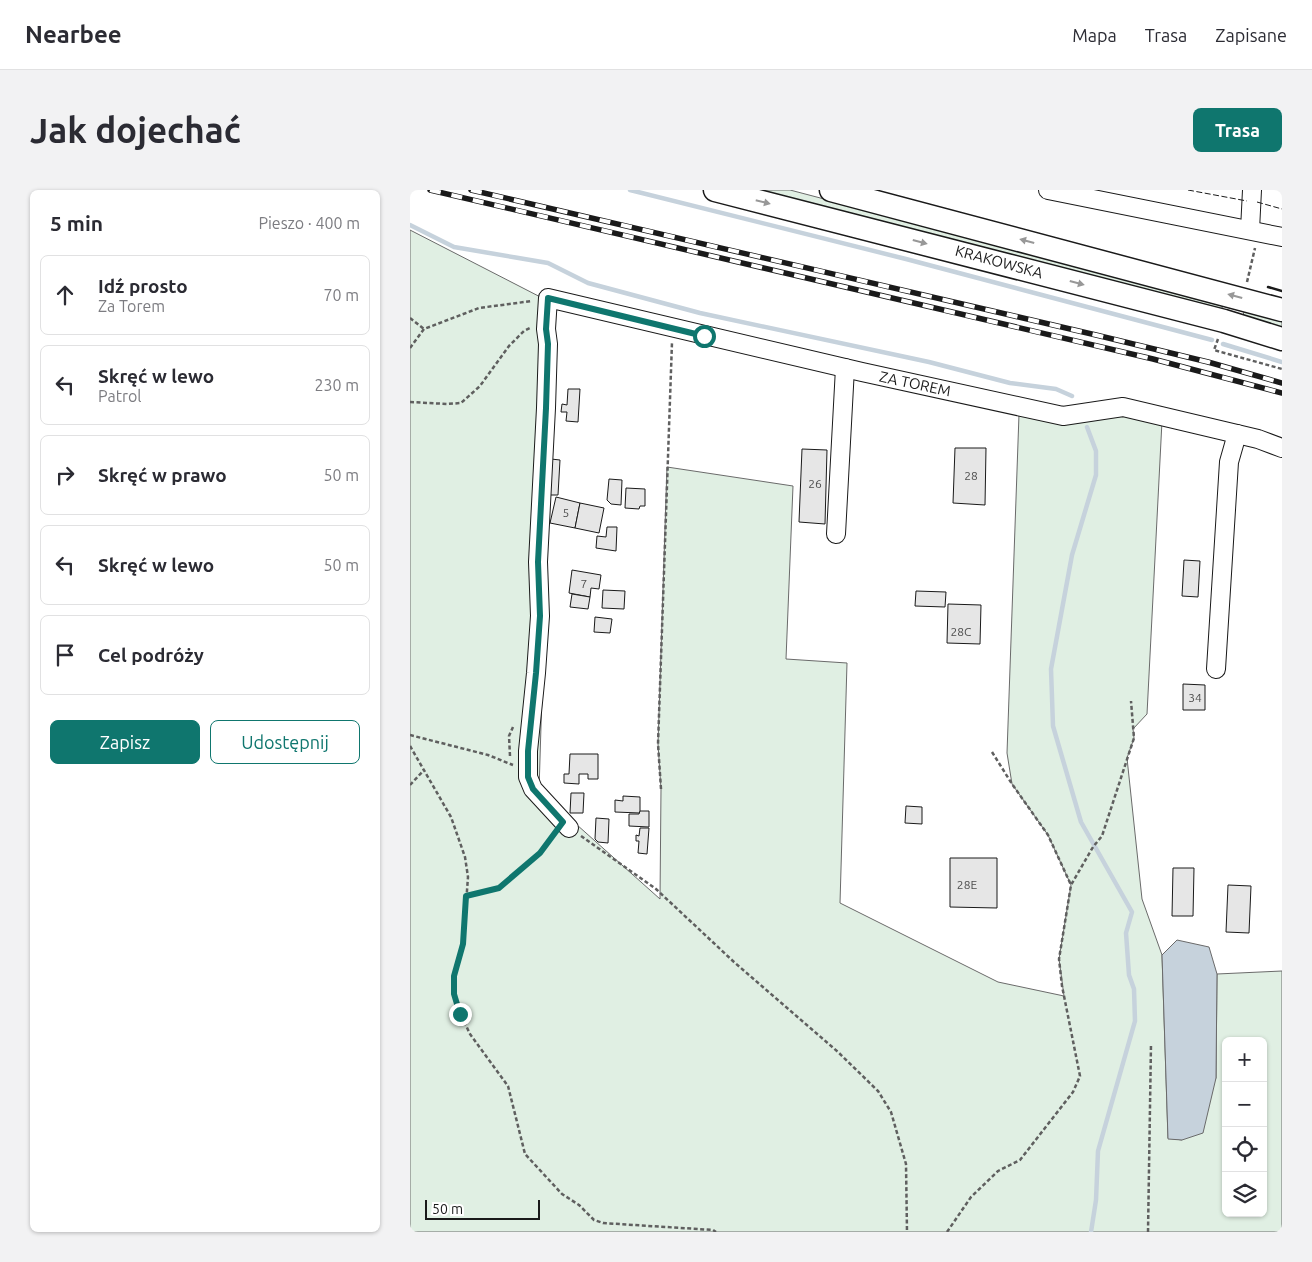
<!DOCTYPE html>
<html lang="pl">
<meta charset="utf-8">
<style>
:root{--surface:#fff;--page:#f2f2f3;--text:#2b2b33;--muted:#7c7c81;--line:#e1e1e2;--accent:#0f766e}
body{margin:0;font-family:Ubuntu,sans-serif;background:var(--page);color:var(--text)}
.controls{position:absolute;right:15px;bottom:15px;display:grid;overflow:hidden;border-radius:8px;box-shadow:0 1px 4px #0004}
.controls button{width:45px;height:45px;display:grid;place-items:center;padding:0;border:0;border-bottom:1px solid var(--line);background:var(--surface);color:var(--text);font:25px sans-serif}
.scale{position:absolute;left:15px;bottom:12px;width:115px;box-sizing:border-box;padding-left:5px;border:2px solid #1a1a1a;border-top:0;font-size:14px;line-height:18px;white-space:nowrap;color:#1a1a1a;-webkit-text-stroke:4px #fff;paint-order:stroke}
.stop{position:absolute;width:15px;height:15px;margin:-11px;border:4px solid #0f766e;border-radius:50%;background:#fff}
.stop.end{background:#0f766e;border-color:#fff;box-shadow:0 1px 5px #0008}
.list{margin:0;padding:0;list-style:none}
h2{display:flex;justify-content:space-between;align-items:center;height:65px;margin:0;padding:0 20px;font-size:21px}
h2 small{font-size:16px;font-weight:400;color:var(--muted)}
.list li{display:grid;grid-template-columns:32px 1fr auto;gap:15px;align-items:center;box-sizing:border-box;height:80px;margin:0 10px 10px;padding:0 10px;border:1px solid var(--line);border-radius:8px}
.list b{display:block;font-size:19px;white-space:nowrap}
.list p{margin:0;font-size:16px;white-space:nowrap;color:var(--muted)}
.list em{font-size:16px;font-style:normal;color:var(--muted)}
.actions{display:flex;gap:10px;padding:15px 20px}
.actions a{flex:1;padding:11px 0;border:1px solid var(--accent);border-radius:8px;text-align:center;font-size:18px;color:var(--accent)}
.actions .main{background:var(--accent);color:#fff}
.icon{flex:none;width:28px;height:28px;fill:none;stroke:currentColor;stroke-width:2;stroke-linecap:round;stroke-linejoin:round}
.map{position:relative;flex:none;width:872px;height:1042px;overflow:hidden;border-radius:8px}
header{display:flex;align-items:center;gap:30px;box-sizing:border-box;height:70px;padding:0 25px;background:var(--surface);border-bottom:1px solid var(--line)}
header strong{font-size:24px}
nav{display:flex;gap:28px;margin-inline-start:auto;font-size:18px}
.intro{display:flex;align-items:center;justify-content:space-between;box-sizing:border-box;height:120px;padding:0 30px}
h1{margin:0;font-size:35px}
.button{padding:12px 22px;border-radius:8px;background:var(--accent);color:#fff;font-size:18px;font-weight:700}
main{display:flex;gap:30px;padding:0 30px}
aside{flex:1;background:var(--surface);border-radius:8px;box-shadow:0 1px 4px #0004}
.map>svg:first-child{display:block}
.green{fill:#e0efe3;stroke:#6a6a6a;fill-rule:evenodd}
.water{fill:#c6d2dc;stroke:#6a6a6a}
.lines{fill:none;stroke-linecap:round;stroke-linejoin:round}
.stream{stroke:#c6d2dc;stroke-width:4.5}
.building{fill:#e6e6e6;stroke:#1a1a1a}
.minor-casing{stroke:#1a1a1a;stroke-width:20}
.major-casing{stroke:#1a1a1a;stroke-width:25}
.path{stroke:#5f5f5f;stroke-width:2.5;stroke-dasharray:4 2.5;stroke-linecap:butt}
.minor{stroke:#fff;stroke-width:18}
.major{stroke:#fff;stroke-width:22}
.rail-casing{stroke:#1a1a1a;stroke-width:5.5}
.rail{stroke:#fff;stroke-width:4;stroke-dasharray:11;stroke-linecap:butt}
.fence{stroke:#1a1a1a;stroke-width:1;stroke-dasharray:6 2.5;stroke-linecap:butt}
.wall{stroke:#1a1a1a;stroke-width:2.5}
.oneway{fill:#989898}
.route{stroke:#0f766e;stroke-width:6}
.labels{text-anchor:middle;stroke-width:4;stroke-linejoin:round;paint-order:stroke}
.number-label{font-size:12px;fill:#4d4d4d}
.street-label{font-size:15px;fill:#1a1a1a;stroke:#fff}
</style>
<header>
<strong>Nearbee</strong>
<nav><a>Mapa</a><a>Trasa</a><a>Zapisane</a></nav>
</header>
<div class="intro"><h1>Jak dojechać</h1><a class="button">Trasa</a></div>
<main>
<aside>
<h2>5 min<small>Pieszo · 400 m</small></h2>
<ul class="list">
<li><svg class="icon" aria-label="ahead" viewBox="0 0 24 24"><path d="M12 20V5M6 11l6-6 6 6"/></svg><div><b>Idź prosto</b><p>Za Torem</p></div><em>70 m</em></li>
<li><svg class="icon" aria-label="left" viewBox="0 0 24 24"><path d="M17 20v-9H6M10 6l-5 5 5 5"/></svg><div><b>Skręć w lewo</b><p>Patrol</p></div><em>230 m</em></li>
<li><svg class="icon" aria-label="right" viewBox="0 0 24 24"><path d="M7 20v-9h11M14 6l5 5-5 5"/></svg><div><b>Skręć w prawo</b></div><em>50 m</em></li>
<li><svg class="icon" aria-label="left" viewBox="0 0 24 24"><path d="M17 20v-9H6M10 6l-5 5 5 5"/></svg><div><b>Skręć w lewo</b></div><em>50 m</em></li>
<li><svg class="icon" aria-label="arrive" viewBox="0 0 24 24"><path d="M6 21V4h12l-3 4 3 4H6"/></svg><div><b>Cel podróży</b></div></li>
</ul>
<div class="actions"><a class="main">Zapisz</a><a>Udostępnij</a></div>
</aside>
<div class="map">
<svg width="872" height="1042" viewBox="0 0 872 1042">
<rect width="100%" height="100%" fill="#fff"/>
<!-- green -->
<g class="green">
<polygon points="339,0 380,0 813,114 811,122"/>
<path d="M 0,40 L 144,114 L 129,601 L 250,709 L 251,599 L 248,554 L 257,277 L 383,296 L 376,469 L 437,473 L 430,713 L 588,792 L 654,806 L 649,769 L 661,695 L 638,645 L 602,594 L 597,563 L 609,224 L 714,223 L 752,231 L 737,524 L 723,539 L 724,548 L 717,568 L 732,709 L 752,765 L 758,948 L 772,950 L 806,888 L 807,784 L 872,781 L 872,1042 L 0,1042 ZM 816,851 L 853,851 L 853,1023 L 816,1023 Z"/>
<polygon points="835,119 872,129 872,139 833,125"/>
</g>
<!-- water -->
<polygon class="water" points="767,750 799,757 807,784 806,888 793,943 772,950 758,949 752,765"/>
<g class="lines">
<!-- stream -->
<g class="stream">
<polyline points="220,0 496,69 802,150"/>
<polyline points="0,35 44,57 138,73 178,93 290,123 519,172 600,193 646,199 662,206"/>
<polyline points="813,154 872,172"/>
<polyline points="677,237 686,261 686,285 662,365 641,479 643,536 671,632 722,722 716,743 719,785 724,799 725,831 688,961 686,1010 681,1042"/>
</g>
</g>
<!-- building -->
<g class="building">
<polygon points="158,199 170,199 168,232 156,231 157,222 151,222 152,214 157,215"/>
<polygon points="545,258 576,258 575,315 543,313"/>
<polygon points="392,259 417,260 415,334 389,332"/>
<polygon points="141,269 150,270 148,305 139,305"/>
<polygon points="199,289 212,290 211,315 201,314 197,310"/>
<polygon points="216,298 235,299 235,316 230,316 229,319 215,318"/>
<polygon points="146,307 170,313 165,338 140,333"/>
<polygon points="170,313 194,318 189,343 165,338"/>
<polygon points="197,337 207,337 206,361 186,358 187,346 196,347"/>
<polygon points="774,370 790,371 788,407 772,406"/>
<polygon points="162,380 191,385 189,399 181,398 180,407 159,403"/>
<polygon points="193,400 215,401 214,419 192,418"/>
<polygon points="506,401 536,402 535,417 505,416"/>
<polygon points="162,404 180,407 178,419 160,417"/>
<polygon points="538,414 571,415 570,454 537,453"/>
<polygon points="185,427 202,429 200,443 184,442"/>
<polygon points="773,494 795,495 795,520 773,520"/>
<polygon points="160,564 188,564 188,589 178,589 178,584 169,584 169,594 154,593 154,584 159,584"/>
<polygon points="161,603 174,603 173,623 160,623"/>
<polygon points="213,606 230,607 230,623 205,622 205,610 213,611"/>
<polygon points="496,616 512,617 512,634 495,633"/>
<polygon points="230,621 239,621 239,637 219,636 219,624 229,624"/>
<polygon points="186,628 199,629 198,653 188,652 185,649"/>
<polygon points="230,638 239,638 237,664 228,663 229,651 226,651 226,645 229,646"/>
<polygon points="540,668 587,668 587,718 540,717"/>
<polygon points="763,678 784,678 783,726 762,726"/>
<polygon points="818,695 841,696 839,743 816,742"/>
</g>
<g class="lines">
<defs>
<g id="minor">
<polyline points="638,0 872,47"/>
<polyline points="840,40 842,0"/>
<polyline points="426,344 435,178"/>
<polyline points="806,479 819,272 827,244"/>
<polyline points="159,638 123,599 118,587 118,561 126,483 130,426 128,372 136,218 138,154 136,139 138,108 452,182 653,226 713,217 848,249 872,258"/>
</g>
<g id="major">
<polyline points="305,0 814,131 872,149"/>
<polyline points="421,0 872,120"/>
</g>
</defs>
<!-- minor casing -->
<use href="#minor" class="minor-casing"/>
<!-- major casing -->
<use href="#major" class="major-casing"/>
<!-- path -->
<g class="path">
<polyline points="837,92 845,58"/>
<polyline points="0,128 14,139"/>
<polyline points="808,149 804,160 872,179"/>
<polyline points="0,158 14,139 69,118 122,111"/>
<polyline points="0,212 37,214 51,213 70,196 99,156 114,141 120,138"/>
<polyline points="0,545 78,565 103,575"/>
<polyline points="0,556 41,627 55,667 58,687 53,754 44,786 44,804 50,823 60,844 98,896 115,964 152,1004 169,1015 184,1030 193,1033 303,1040 306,1042"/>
<polyline points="582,562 602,594 638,645 661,695"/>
<polyline points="100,566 99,546 103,537"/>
<polyline points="0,595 14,580"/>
<polyline points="251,599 248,554 262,152"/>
<polyline points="171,646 246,699 324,772 428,862 468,901 481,922 496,974 497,1042"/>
<polyline points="56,706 89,698 130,663 144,644"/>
<polyline points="537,1042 561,1007 588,981 610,970 663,902 670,886 652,796 649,769 661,695 683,657 692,646 724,548 721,511"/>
<polyline points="738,1042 741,854"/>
</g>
<!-- minor -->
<use href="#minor" class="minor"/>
<!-- major -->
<use href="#major" class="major"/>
<defs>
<g id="rail">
<polyline points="20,0 743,169 872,203"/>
<polyline points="61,0 686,145 798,172 872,193"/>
</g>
</defs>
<!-- rail casing -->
<use href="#rail" class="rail-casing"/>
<!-- rail -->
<use href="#rail" class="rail"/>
<!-- fence -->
<g class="fence">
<polyline points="778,0 837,11"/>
<polyline points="847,12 872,19"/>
</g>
<!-- wall -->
<polyline class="wall" points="858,97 872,101"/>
</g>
<!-- one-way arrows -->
<defs><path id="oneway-solid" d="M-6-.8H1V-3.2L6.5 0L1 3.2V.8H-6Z" transform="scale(1.25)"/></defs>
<g class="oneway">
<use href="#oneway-solid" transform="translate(353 12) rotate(14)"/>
<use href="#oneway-solid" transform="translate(617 51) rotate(-165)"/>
<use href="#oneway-solid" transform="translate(510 52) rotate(15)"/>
<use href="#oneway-solid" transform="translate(667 93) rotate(15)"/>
<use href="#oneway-solid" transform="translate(825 106) rotate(-165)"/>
</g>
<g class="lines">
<!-- route -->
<polyline class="route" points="50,824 44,804 44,786 53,754 56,706 89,698 130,663 153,632 123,599 118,587 118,561 126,483 130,426 128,372 136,218 138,154 136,139 138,108 294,146"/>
</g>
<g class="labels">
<!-- number labels -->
<g class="number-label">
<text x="561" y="290">28</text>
<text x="405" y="298">26</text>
<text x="156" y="327">5</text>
<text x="174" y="398">7</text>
<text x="551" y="446">28C</text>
<text x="785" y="512">34</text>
<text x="557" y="699">28E</text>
</g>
<!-- street labels -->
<g class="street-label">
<text transform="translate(589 72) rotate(15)" y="5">KRAKOWSKA</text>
<text transform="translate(505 194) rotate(12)" y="5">ZA TOREM</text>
</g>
</g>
</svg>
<div class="controls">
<button>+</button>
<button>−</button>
<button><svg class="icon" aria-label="locate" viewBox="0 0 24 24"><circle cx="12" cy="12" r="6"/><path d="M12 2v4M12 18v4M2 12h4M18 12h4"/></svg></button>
<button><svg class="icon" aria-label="layers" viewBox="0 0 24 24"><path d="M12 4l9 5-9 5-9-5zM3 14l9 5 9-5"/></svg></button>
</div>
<div class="scale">50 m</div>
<div class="stop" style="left:294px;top:146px"></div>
<div class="stop end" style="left:50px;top:824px"></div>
</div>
</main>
